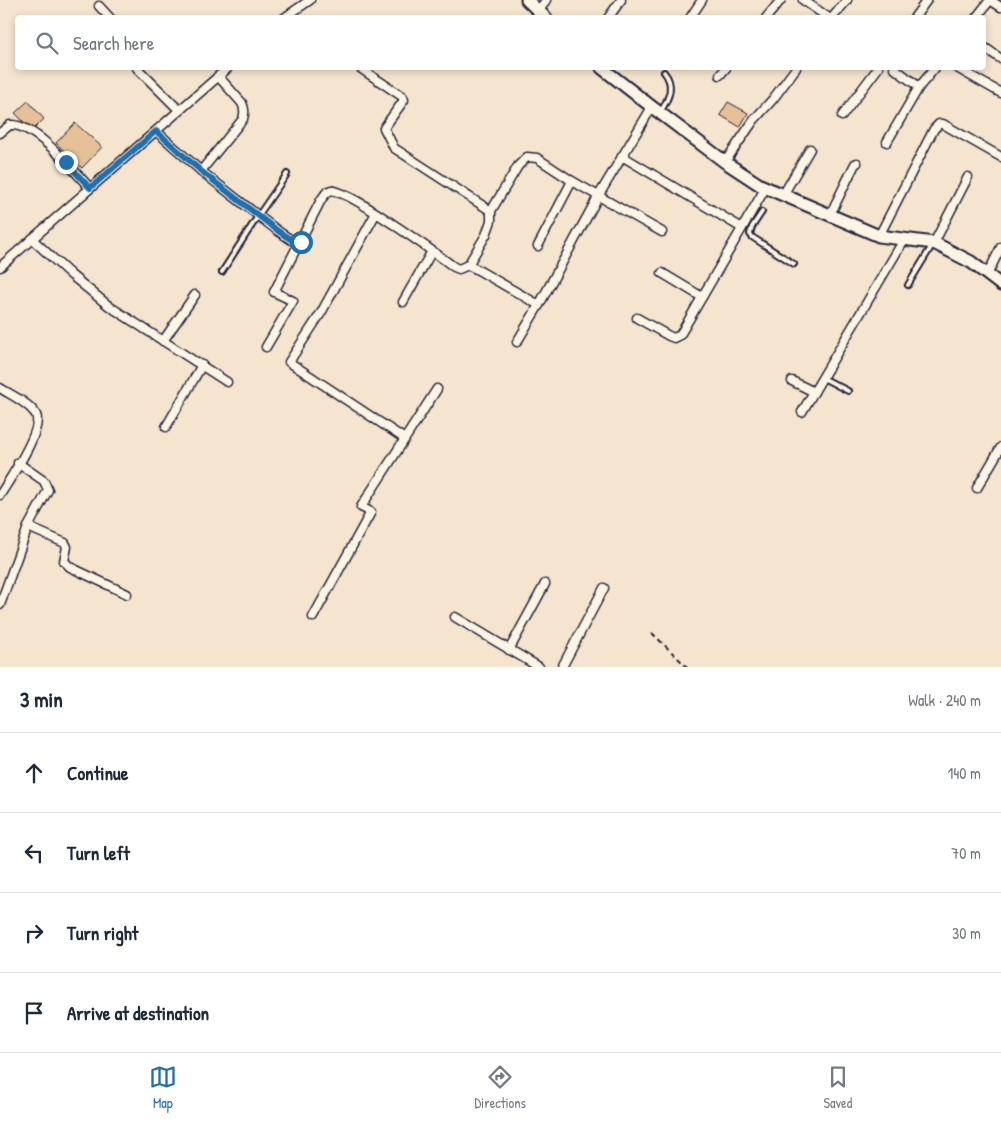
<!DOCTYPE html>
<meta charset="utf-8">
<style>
:root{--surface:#fff;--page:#f6f6f7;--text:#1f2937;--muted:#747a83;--line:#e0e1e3;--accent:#1f6fb2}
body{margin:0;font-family:"Patrick Hand",sans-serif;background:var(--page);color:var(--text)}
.stop{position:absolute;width:15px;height:15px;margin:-11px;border:4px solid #1f6fb2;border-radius:50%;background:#fff}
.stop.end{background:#1f6fb2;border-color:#fff;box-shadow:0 1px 5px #0008}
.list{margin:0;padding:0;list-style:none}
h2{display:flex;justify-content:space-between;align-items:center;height:65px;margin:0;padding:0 20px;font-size:21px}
h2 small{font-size:16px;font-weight:400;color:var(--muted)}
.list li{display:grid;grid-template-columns:32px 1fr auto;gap:15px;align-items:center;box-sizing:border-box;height:80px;padding:0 20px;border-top:1px solid var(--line)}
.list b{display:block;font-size:19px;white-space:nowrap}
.list em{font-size:16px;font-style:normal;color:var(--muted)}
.icon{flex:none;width:28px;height:28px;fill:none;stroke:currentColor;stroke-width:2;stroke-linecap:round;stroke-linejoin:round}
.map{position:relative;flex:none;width:1001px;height:667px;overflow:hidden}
.search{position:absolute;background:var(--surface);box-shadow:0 2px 8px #0003;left:15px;right:15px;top:15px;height:55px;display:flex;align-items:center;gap:12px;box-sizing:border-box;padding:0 18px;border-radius:5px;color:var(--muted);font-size:19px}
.sheet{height:385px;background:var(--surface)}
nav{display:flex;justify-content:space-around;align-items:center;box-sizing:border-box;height:70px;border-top:1px solid var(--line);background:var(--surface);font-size:14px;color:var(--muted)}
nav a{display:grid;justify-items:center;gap:2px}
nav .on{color:var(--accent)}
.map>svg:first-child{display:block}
.building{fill:#e6c097;stroke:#22223b}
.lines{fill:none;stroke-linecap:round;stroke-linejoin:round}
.lane-casing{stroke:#22223b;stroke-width:8}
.street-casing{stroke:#22223b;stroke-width:11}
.secondary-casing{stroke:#22223b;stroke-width:15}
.path{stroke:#22223b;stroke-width:2;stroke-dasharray:5 4;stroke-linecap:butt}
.lane{stroke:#fcf5e5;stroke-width:4}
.street{stroke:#fcf5e5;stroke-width:8}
.secondary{stroke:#fcf5e5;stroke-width:11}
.route{stroke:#1f6fb2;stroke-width:6}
</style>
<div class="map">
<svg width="1001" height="667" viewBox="0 0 1001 667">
<rect width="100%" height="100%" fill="#f5e5ce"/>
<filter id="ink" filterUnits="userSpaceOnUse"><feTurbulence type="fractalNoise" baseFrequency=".02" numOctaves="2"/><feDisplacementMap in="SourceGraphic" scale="10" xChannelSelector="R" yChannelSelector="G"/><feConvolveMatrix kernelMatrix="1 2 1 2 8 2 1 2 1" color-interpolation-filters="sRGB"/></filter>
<g filter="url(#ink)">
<!-- building -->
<g class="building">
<polygon points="28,101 44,119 35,128 25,123 15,113"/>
<polygon points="728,102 748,113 740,127 720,115"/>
<polygon points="75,123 102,147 82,168 56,143"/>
</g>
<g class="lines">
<defs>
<g id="lane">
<path d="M 661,111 C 669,98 675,85 664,72"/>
<polyline points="762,212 752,227 750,234 752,237 794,264"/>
<polyline points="222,272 258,216 287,174"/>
<polyline points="908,285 933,244"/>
<polyline points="823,378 848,391"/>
</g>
<g id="street">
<polyline points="803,0 829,18"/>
<polyline points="990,0 1001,7"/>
<polyline points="99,6 110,18"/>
<polyline points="539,11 546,0"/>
<polyline points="284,18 310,0"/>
<polyline points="608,18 621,0"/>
<polyline points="690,18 702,0"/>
<polyline points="766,18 781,0"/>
<polyline points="832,18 847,0"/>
<polyline points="914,18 927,0"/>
<polyline points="976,18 990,0"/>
<polyline points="984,47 1001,59"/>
<polyline points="137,68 180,111"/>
<polyline points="360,68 403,97 404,100 384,128 394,148 491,211"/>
<polyline points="957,68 1001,93"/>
<polyline points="720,75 726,68"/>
<polyline points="919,87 935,68"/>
<polyline points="842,116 878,68"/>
<polyline points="156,131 201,171 278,231 299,245"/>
<path d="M 0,133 L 10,125 C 35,123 73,170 90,188"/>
<polyline points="887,142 919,87 894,68"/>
<polyline points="622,156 742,228"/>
<polyline points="725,162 754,120 773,99 796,68"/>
<path d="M 201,171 L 243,119 C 245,113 245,109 242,103 L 218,76"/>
<polyline points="783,195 810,149"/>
<polyline points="376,213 321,313 289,362 405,439"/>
<polyline points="830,215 855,164 857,163"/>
<polyline points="879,236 934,129 939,124 943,124 1001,157"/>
<polyline points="32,239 71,275 109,306 227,382"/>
<polyline points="934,243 968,177"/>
<polyline points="538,246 572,181"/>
<polyline points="468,265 486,235 491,221 491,211 518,166 527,157 537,158 572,181 662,232"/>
<polyline points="0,267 228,68"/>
<polyline points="662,273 702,297"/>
<polyline points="987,275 1001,247"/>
<polyline points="403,302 432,251"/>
<polyline points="637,318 669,336 674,338 680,335 766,187"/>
<polyline points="163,341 195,295"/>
<polyline points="517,342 539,305 599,195 652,107"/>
<path d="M 266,347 L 293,301 L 274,292 L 321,200 L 326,193 L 331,190 C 353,196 371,210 390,222 C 412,237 433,251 454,267 L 459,269 L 468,265 L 478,270 L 539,305"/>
<polyline points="792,381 814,392"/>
<path d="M 0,388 C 11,395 27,402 35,413 C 46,427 9,480 0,495"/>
<polyline points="802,412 905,238"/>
<polyline points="166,427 202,365"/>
<polyline points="977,488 1001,447"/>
<polyline points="28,527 65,543 67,547 64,561 70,567 127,594"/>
<polyline points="0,605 28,527 48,490 44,481 18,463"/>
<polyline points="313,617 371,512 361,507 437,389"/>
<polyline points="455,617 539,667"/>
<polyline points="509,650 545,584"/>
<polyline points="562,667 604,588"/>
</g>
<g id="secondary">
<polyline points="527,0 546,18"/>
<polyline points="602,68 652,107 725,162 760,185 879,236 934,243 971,262 1001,285"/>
</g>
</defs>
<!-- lane casing -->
<use href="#lane" class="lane-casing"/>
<!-- street casing -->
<use href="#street" class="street-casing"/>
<!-- secondary casing -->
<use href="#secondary" class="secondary-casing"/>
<!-- path -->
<polyline class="path" points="652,633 687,667"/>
<!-- lane -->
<use href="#lane" class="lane"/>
<!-- street -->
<use href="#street" class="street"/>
<!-- secondary -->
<use href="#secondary" class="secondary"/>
</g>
</g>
<g class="lines" filter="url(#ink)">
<!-- route -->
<polyline class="route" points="66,162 90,188 156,131 201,171 278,231 299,245 301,242"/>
</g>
</svg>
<div class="stop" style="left:301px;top:242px"></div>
<div class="stop end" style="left:66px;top:162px"></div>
<div class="search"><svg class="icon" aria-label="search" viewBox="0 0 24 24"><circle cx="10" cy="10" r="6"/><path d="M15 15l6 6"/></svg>Search here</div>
</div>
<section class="sheet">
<h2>3 min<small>Walk · 240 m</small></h2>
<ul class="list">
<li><svg class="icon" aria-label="ahead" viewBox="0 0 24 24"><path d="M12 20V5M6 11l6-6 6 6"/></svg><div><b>Continue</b></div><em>140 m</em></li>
<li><svg class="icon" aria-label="left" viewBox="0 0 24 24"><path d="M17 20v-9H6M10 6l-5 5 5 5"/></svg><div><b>Turn left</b></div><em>70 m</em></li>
<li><svg class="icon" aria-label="right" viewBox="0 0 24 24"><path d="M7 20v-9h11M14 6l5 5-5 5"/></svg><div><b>Turn right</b></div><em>30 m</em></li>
<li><svg class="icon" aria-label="arrive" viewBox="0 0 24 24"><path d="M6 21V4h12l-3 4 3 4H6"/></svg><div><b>Arrive at destination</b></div></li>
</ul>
</section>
<nav>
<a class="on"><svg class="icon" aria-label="map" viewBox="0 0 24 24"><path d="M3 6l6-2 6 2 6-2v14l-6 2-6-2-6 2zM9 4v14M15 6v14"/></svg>Map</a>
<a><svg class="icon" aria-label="directions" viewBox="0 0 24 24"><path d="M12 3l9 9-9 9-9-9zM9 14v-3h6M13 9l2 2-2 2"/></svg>Directions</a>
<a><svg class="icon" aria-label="saved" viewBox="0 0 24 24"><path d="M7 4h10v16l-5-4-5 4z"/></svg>Saved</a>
</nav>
